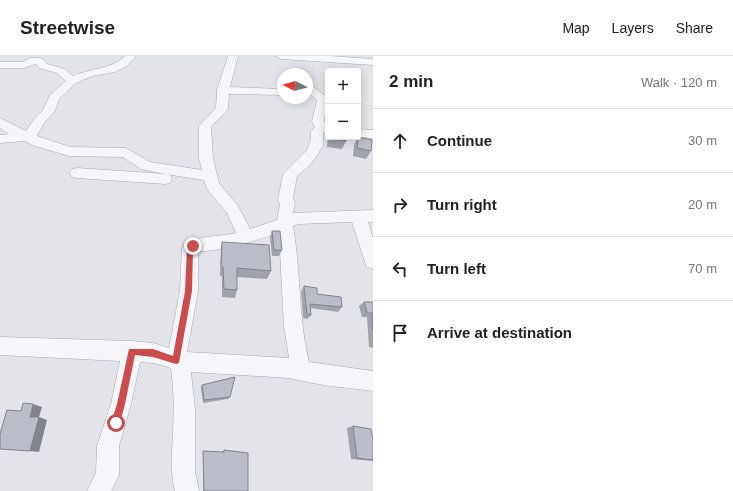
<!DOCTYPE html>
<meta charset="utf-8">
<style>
:root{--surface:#fff;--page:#f6f6f6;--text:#222;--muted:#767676;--line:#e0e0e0}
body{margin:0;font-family:Arial,sans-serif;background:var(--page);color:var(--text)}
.controls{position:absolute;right:12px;top:12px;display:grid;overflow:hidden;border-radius:4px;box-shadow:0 2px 10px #0003}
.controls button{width:36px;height:36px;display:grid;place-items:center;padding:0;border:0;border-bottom:1px solid var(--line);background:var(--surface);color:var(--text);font:20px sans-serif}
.compass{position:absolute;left:277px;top:12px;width:36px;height:36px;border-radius:50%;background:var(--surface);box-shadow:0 2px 10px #0003;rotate:275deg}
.stop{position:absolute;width:12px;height:12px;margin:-9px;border:3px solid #cb4c4c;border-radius:50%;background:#fff}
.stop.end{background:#cb4c4c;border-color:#fff;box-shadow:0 1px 4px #0008}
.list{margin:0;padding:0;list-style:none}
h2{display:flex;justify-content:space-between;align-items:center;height:52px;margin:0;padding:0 16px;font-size:17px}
h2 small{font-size:13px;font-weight:400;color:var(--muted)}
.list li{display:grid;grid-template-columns:26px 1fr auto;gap:12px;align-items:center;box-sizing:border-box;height:64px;padding:0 16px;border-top:1px solid var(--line)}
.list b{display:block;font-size:15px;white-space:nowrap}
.list em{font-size:13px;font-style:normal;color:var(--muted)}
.icon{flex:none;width:22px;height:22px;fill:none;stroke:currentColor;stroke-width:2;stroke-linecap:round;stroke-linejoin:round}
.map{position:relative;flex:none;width:373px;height:435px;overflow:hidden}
header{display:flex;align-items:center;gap:24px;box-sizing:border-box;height:56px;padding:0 20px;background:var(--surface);border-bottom:1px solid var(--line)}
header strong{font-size:19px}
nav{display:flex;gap:22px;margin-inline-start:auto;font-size:14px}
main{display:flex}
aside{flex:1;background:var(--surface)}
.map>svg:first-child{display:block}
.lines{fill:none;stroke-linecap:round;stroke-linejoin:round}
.minor-casing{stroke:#a8aab4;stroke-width:1}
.minor{fill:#f5f6f9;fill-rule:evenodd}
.wall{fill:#a0a3ab}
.shaded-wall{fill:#82848b}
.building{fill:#babdc7;stroke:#82848b}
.route{fill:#cb4c4c}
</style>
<header>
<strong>Streetwise</strong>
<nav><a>Map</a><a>Layers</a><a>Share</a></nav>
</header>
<main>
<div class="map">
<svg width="373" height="435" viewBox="0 0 373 435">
<rect width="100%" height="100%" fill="#e3e4ea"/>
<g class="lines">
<defs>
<g id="minor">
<path d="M 125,0 L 136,0 L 127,10 L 115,16 L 92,20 L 76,27 L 59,43 L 55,55 L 44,67 L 37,80 L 70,91 L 126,92 L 150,106 L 202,114 L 199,102 L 199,70 L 216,52 L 217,34 L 228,0 L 238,0 L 230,31 L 283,33 L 283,39 L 229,38 L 228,53 L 211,71 L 213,102 L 219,127 L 238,150 L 250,173 L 277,164 L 280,148 L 278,144 L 283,118 L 307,94 L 311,83 L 311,76 L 315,71 L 312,65 L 317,44 L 307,36 L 307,28 L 311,29 L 328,42 L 324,65 L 328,73 L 323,77 L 323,89 L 318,98 L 310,109 L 297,120 L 293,142 L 295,147 L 293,157 L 373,154 L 373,166 L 368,166 L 373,182 L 373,213 L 367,211 L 365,206 L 352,166 L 299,168 L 293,170 C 301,215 298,262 309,306 L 373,315 L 373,335 L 323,329 L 289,322 L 191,316 L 195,354 L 195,415 L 199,435 L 175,435 C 170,415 172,397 173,377 C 174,355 174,333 171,312 L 153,307 L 140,306 L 131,348 L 119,390 L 119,419 L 111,435 L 87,435 L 96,417 L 97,390 L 111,348 L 120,305 L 0,299 L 0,281 L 132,285 L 153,287 L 169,292 L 180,235 L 182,192 C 189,179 222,181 236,177 L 227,157 L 207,133 L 204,124 L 165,118 L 170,119 L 172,123 L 170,127 L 165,128 L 77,122 L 72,121 L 70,117 L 72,113 L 77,112 L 165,118 L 141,113 L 123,101 L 69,100 L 32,89 L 25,85 L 0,87 L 0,79 L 9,78 L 0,72 L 0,62 L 26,75 L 35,62 L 43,54 L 50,39 L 66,25 L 57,17 L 39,12 L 36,8 L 24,12 L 0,12 L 0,6 L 22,6 L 30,2 L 39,2 L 43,3 L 47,8 L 65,13 L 73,20 C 91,12 111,14 125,0 ZM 279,177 L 284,270 L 289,302 L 187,296 L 198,235 L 198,196 L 230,192 Z"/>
<polygon points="276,0 330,0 373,3 373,9 281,3"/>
<polygon points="358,73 373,74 373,82 357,81"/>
</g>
</defs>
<!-- minor casing -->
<use href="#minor" class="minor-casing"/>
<!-- minor -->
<use href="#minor" class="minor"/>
</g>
<!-- wall -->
<g class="wall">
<polygon points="328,79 328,81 346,81 346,85 342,93 327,91"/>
<polygon points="358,81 371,95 366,103 353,100 354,89"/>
<polygon points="272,175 282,194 279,200 272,200 270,181"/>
<polygon points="222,186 271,215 267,223 237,221 237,234 235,242 222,241 222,220 220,220 221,195"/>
<polygon points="304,230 317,238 342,251 338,256 310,252 311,259 307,263 303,262 301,235"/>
<polygon points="364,246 373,246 373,292 369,291 367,261 362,261 359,250"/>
<polygon points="202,329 230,341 228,343 203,347 201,332"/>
<polygon points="353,370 373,384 373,405 351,403 347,372"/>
<polygon points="224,394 248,435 203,435 203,396 223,396 223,395"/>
</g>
<!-- shaded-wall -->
<polygon class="shaded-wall" points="33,348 42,351 39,361 47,364 39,396 30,395 30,361"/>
<!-- building -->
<g class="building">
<polygon points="331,81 346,81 346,85 331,83"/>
<polygon points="358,81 372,84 371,95 357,92"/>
<polygon points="272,175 280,175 282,194 274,194"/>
<polygon points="222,186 269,189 271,215 237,212 237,234 224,233 223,211 221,211"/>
<polygon points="304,230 317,232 317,238 341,241 342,251 310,248 311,259 307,258"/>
<polygon points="364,246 373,246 373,274 372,257 367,257"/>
<polygon points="235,321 230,341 204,344 202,329"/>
<polygon points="23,347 33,348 30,361 39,361 30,395 0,393 0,378 7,354 21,355"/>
<polygon points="353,370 371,373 373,384 373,404 357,402"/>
<polygon points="224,394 248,397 248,435 204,435 203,395 224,396"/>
</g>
<!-- route -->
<polygon class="route" points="193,187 196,190 193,193 192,235 179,307 176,308 153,301 135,299 125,348 120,367 118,370 113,370 111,367 117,348 129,293 153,293 173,300 185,235 187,192"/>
</svg>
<div class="controls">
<button>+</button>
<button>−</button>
</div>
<svg class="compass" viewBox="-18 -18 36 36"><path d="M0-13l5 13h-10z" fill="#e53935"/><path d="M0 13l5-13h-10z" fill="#767676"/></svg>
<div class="stop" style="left:116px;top:367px"></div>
<div class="stop end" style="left:193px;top:190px"></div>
</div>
<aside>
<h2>2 min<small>Walk · 120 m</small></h2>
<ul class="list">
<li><svg class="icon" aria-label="ahead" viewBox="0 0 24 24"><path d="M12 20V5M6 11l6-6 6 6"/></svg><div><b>Continue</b></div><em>30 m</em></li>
<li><svg class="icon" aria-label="right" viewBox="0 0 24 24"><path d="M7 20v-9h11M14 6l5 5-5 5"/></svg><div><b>Turn right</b></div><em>20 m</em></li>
<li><svg class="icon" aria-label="left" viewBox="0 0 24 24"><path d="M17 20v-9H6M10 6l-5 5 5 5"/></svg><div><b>Turn left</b></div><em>70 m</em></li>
<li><svg class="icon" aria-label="arrive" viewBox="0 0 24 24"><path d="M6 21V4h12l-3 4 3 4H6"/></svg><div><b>Arrive at destination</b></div></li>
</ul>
</aside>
</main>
